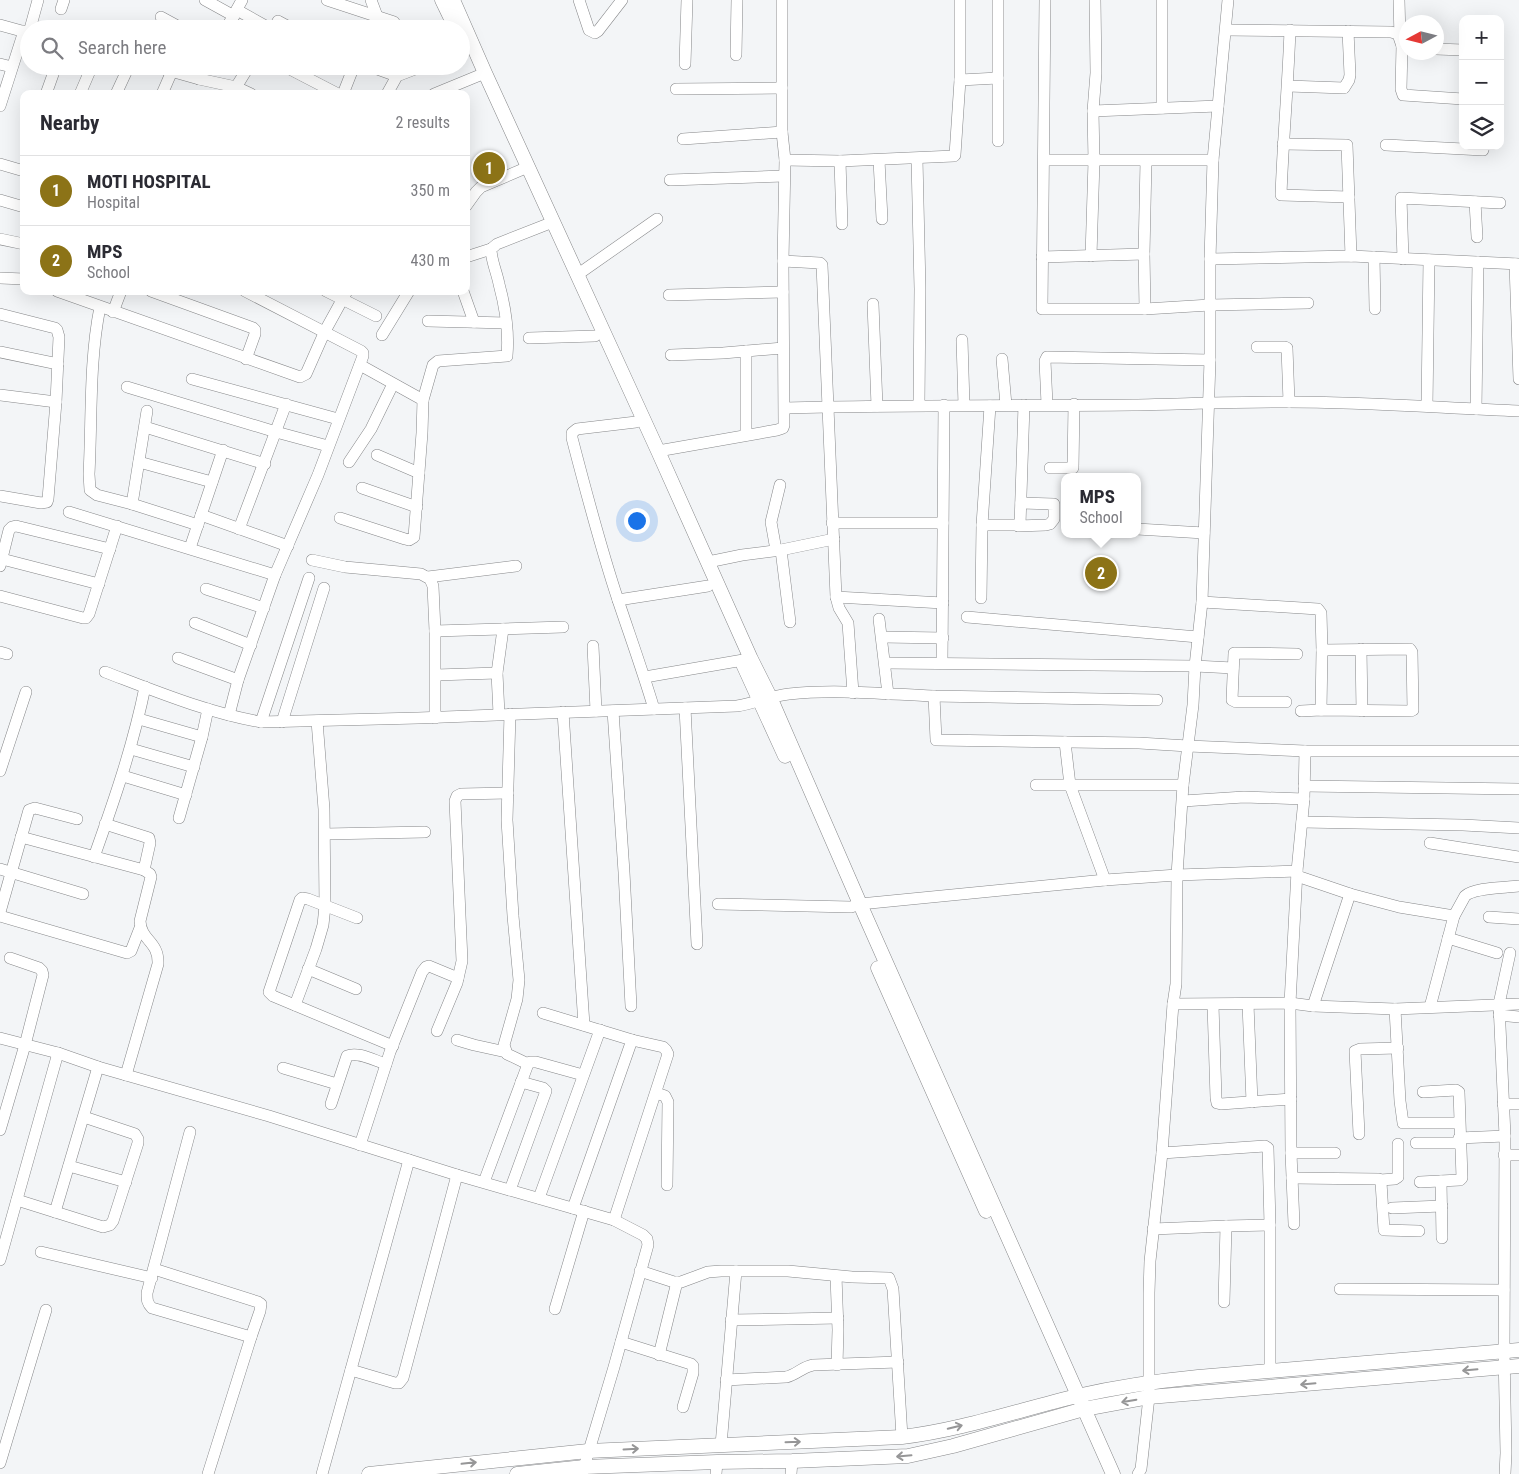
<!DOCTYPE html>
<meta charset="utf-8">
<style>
:root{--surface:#fff;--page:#f2f2f3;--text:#2b2b33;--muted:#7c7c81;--line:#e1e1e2;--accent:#8c7317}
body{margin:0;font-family:"Roboto Condensed",sans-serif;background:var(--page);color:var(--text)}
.controls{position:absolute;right:15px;top:15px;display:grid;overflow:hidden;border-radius:10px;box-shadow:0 5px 20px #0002}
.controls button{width:45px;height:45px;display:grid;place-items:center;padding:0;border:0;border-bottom:1px solid var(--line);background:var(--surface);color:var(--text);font:25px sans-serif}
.compass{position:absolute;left:1399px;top:15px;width:45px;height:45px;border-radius:50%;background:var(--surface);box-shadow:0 5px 20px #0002;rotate:263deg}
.you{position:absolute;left:636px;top:520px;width:18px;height:18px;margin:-12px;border:4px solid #fff;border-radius:50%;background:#1a73e8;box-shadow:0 0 0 8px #1a73e833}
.badge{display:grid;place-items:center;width:32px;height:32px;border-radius:50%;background:var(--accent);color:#fff;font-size:16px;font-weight:700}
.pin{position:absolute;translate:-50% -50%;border:2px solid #fff;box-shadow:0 1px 5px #0006}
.popup{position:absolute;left:1061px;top:473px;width:80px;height:65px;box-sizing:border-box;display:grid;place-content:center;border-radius:10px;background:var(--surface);filter:drop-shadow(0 1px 4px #0005);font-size:16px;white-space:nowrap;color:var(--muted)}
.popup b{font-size:19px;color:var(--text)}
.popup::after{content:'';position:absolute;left:50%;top:100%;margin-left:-10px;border:10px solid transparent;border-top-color:var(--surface)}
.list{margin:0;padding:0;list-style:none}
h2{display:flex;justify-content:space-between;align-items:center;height:65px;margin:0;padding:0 20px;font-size:21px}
h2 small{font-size:16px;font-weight:400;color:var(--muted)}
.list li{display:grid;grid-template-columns:32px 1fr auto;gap:15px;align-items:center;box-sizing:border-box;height:70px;padding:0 20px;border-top:1px solid var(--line)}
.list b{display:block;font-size:19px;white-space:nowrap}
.list p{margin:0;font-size:16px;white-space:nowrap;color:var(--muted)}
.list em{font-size:16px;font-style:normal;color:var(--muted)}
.icon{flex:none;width:28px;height:28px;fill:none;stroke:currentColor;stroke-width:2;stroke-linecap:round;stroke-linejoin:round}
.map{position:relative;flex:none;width:1519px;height:1474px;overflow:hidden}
.search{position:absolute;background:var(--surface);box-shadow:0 5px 20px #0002;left:20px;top:20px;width:450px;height:55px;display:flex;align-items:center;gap:12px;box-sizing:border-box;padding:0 18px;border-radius:28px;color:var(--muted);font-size:19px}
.panel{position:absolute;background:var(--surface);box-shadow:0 5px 20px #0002;left:20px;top:90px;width:450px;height:205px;border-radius:10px}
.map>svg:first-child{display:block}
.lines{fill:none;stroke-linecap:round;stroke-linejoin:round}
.minor-casing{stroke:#868789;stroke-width:12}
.major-casing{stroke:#868789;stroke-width:15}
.minor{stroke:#fff;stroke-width:11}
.major{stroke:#fff;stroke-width:14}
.oneway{stroke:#969697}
</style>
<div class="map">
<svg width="1519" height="1474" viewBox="0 0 1519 1474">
<rect width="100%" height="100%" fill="#f3f5f7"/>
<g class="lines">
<defs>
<g id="minor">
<polyline points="205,0 234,16"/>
<polyline points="327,0 394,22"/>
<polyline points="371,0 377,16"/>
<polyline points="579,0 589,30 595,33 598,31 622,0"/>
<polyline points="998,0 998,141"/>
<polyline points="1045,0 1042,309 1145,309 1210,305 1308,303"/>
<polyline points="1162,0 1162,108"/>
<polyline points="1399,0 1400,38"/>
<polyline points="61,9 64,0"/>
<polyline points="237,10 271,29"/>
<polyline points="161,17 183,29"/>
<polyline points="0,25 29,33"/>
<polyline points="30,29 38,0"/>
<polyline points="226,29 242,0"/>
<polyline points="274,29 278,21 293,29"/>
<polyline points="1226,30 1391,32 1398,34 1402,46 1406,48"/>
<path d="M 1290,30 C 1288,85 1283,140 1281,195 L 1349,197"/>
<polyline points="1402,46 1401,89 1403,95 1463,99"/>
<polyline points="1436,49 1463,50"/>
<polyline points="461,51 473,45"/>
<polyline points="736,55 737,0"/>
<polyline points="0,64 12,67"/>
<polyline points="685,64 687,0"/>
<polyline points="153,66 199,79 236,87 251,94"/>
<polyline points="284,66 338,94"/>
<polyline points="369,66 397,76"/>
<polyline points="199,79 206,66"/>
<polyline points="960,80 998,78"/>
<polyline points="1288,86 1344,88 1349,80 1350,75 1348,31"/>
<polyline points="676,89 782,88"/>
<polyline points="233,92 249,66"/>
<polyline points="46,94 56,66"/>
<polyline points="80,94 92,66"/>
<polyline points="116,94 129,66"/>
<polyline points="162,94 172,71"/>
<polyline points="343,94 354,66"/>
<polyline points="387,94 397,76 423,66"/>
<polyline points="434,94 485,73"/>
<polyline points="0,106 24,31"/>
<polyline points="1093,111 1218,106"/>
<polyline points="683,139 782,132"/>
<polyline points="1283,144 1347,145 1351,256"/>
<polyline points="1386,145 1483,150 1484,146"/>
<polyline points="917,159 920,289 919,405"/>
<polyline points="785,160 840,161 954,156 955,155 960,80 960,0"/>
<polyline points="879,160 882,219"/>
<polyline points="1044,160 1213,160"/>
<polyline points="840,161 842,224"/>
<polyline points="0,164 24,171"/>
<polyline points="670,180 784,176"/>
<polyline points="0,200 24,207"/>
<polyline points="1475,202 1477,237"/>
<polyline points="466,206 476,192 481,187 528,167"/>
<polyline points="0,239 24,244"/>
<polyline points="1091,256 1094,161 1093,111 1096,73 1095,0"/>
<polyline points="466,257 491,249"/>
<polyline points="1042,257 1144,254"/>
<polyline points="1374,257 1375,309"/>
<polyline points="1210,259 1351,256 1519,264"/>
<polyline points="1403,259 1401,198 1500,203"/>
<polyline points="783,261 820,263 822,265 836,597 839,608 848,623 853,693"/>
<polyline points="1515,264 1519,379"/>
<polyline points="577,275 657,219"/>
<polyline points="0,278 24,279"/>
<polyline points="57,291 300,377 306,374 325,331 347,291"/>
<polyline points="151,291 253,328 255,330 255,334 246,359"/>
<polyline points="326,291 376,316"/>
<polyline points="463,291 474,322"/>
<polyline points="669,295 783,292"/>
<polyline points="873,304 877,406"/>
<path d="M 100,307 C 89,362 92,419 89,474 L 90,490 L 97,495 L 132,504 L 198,525"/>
<polyline points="1145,309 1144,254 1146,161"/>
<polyline points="113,312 121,291"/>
<polyline points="0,314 55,328 57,330 59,337 56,402 48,499 47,502 41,503 0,496"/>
<polyline points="428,321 506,323"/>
<polyline points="382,335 409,291"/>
<polyline points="529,338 595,336"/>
<polyline points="962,340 964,405"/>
<polyline points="1257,347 1285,347 1287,348 1289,402"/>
<polyline points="0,352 58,364"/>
<polyline points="671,355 723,353 783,348"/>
<polyline points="1002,359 1006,405"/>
<polyline points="360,365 423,400"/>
<polyline points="192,379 338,419"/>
<polyline points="127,387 276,432 328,446"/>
<polyline points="0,395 56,402"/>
<polyline points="1047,404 1045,361 1047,357 1210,360"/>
<polyline points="1427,406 1429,260"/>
<path d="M 785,408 C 901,405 1017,406 1133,405 C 1185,404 1236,402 1288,402 C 1365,402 1442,408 1519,411"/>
<polyline points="1476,409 1478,262"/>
<path d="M 636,422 L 577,429 L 572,433 L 572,438 C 586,492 600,546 618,600 C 630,636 643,672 654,709"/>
<polyline points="145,427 265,464"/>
<polyline points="746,435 746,351"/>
<polyline points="658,451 777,430 783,428 784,425 783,261 785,160 782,132 782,0"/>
<polyline points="377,455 419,473"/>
<polyline points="139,462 212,482"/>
<polyline points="349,462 371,429 393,384"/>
<polyline points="1050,468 1073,468 1074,404"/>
<polyline points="362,488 417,507"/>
<polyline points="132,504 147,411"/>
<polyline points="69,512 275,575"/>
<polyline points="201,515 288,546"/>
<path d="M 340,518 L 405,539 L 409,540 L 414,537 L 422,433 L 423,400 L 433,365 L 438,361 L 507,356 C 509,333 505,306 499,284 C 497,273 491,260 491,249 L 497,244 L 553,222"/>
<polyline points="832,523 943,523"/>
<polyline points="982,525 1020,525 1024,405"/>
<polyline points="1018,526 1046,525 1050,524 1054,519 1054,504 1021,503"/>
<polyline points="239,529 286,404"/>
<polyline points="1137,529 1204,533"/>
<polyline points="190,548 223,450"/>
<polyline points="776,550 771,522 780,485"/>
<polyline points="781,550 790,622"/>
<polyline points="2,559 99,584"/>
<polyline points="312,560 345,567 421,574 430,579 433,586 435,631 435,718"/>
<polyline points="708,562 742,555 781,550 834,539"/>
<polyline points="0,566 9,530 12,527 16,526 110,549"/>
<polyline points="428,577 516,566"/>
<polyline points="206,589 264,608"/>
<polyline points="0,596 83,618 86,618 89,614 117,526"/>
<polyline points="836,597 943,603"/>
<polyline points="981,598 982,525 990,406"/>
<polyline points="618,600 708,586"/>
<polyline points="1202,602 1318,609 1321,613 1322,650 1321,710"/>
<polyline points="967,617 1198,637"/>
<polyline points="879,619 888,694"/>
<polyline points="195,623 251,645"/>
<polyline points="435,631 563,627"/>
<polyline points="882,637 943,638"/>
<polyline points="593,646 596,711"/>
<polyline points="1361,649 1362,711"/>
<polyline points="0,652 7,654"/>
<polyline points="178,658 238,680"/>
<polyline points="885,663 1195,666 1233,668"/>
<polyline points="942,663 944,405"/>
<path d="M 105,672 C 155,691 208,713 261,722 L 418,718 L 737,706 C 755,703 771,696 789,694 C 836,689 885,694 933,696 C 1008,698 1082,698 1157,700"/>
<polyline points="436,675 497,673"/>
<polyline points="645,677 749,659"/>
<polyline points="934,696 936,740 1139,743 1188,746 1305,751 1519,751"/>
<polyline points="1286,702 1236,702 1232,700 1234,653 1297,654"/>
<polyline points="685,708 697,944"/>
<polyline points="613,711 624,872 631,1006"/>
<polyline points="1301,711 1321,710 1411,711 1413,710 1412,652 1410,649 1322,650"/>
<polyline points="563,712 584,1025"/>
<polyline points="499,714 497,673 503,629"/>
<polyline points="510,714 507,820 513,916 519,980 517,999 504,1045 507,1054 528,1064"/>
<polyline points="229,715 238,680 275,575 318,475 363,356 363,353 361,351 245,291"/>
<polyline points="139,719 202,737"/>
<polyline points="261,722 309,578"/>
<polyline points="282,722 324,588"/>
<polyline points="1065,742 1070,785 1105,880"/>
<polyline points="131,749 194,767"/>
<polyline points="0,771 26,692"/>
<polyline points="123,776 186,795"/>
<polyline points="1036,785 1183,785"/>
<polyline points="1304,786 1519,789"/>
<polyline points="1183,801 1244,797 1304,799"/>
<polyline points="179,818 202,737 208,709"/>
<polyline points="1302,822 1463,825 1519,828"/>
<polyline points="105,824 149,838 150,843 144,870"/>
<polyline points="325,834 425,832"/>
<path d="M 21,837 L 144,870 L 150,874 L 151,877 L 140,921 C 141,941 159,941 158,964 L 126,1075"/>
<polyline points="1430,843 1519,857"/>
<path d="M 94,857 C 114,801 133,746 145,687"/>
<polyline points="0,869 83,894"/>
<polyline points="1297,876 1350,894 1399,907 1454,916"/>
<polyline points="718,904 851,907 860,904 1105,880 1177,875 1297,871"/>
<polyline points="0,912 29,810 35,808 77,819"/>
<polyline points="0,916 127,953 131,951 140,928"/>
<polyline points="1489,917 1519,919"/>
<polyline points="357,918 308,899 302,898 300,900 269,992 273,996 393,1046"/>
<polyline points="1448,938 1497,953"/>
<polyline points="308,969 356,989"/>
<polyline points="1173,1004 1290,1003 1313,1006 1395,1009 1519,1004"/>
<polyline points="1248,1004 1252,1102"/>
<polyline points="295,1005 316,949 323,925 325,906 324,809 317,721"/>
<polyline points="1213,1005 1216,1098 1217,1103 1221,1104 1291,1099"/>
<polyline points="1313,1006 1350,894"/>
<path d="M 1430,1007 L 1454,916 L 1465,896 C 1475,887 1505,888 1519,886"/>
<polyline points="1395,1009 1400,1101 1403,1123 1459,1123"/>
<polyline points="543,1013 632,1040 663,1047 666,1050 668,1054 614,1220"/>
<polyline points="1499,1015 1519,1017"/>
<polyline points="437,1031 457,983 462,961 455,801 457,796 461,794 508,793"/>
<polyline points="0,1038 58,1053 98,1067 269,1116 457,1175 614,1220 643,1235 647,1239 648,1245 614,1367 582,1474"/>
<polyline points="457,1040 474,1045 506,1052"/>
<polyline points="283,1068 337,1084"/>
<polyline points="656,1093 665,1096 668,1102 667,1185"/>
<path d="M 331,1104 L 347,1056 C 358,1051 375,1061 386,1064"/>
<polyline points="1503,1104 1519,1104"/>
<polyline points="0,1130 25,1045 43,975 42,971 39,968 10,958"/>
<path d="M 190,1132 L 147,1293 C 147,1300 147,1303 152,1308 L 251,1337"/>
<polyline points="1359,1134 1355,1051 1360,1049 1398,1048"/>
<polyline points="1459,1138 1505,1136"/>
<polyline points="1416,1143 1459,1143"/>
<polyline points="360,1145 390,1052 422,972 426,967 429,966 458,978"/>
<polyline points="1162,1153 1265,1146 1268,1148 1270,1225 1270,1371"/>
<polyline points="1291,1153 1335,1153"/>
<polyline points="1504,1155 1519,1155"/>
<polyline points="69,1166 126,1182"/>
<polyline points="1292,1178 1379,1179 1381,1182 1384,1230 1419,1231"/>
<polyline points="1380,1180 1395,1179 1398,1177 1398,1144"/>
<polyline points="1441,1181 1442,1238"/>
<polyline points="484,1182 528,1064 530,1062 536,1062 583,1075"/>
<polyline points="1420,1182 1460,1180 1462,1178 1459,1092 1456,1090 1423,1092"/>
<polyline points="510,1190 546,1091 543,1088 521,1082"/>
<polyline points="539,1198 600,1030"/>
<polyline points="17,1200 103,1227 110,1225 113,1221 138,1143 138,1139 135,1134 84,1117"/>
<polyline points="573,1208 632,1040"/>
<polyline points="1392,1208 1442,1206"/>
<polyline points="55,1212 98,1067"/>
<polyline points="1294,1224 1291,1153 1290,1003 1297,871 1304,799 1305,751"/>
<polyline points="1153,1229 1226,1226 1270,1225"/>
<polyline points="41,1252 152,1278"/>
<polyline points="0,1260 58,1053"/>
<polyline points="154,1269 258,1302 261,1304 260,1311 251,1337 208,1474"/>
<polyline points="640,1271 674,1282 681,1282 708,1272 721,1271 788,1271 852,1277 889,1278 893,1289 902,1437"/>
<polyline points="836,1276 838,1330 837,1365"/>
<polyline points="1340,1289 1504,1290"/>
<polyline points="1224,1302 1226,1226"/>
<polyline points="555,1309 584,1211"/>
<polyline points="731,1320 838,1318"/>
<polyline points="621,1342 691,1364 693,1366 693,1373 683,1407"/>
<polyline points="659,1355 677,1282"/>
<polyline points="351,1370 395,1383 399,1383 403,1378 457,1175"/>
<path d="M 726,1380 L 786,1377 C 796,1375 802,1367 813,1365 L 898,1362"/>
<polyline points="721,1445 736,1271"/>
<polyline points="0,1463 46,1310"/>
<polyline points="322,1474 409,1160"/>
<polyline points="716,1474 717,1462"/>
<polyline points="791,1474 792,1461"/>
<polyline points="1138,1474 1141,1469 1149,1397 1149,1293 1150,1261 1162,1153 1173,1004 1176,984 1177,875 1183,785 1193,705 1195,666 1202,602 1210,360 1210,259 1213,160 1228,0"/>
<polyline points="1505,1474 1506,1453 1504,1351 1505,1136 1499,1004 1510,953"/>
</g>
<g id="major">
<polyline points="442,0 456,29"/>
<polyline points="453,0 485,73 658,451 751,659 770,697 860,904 1113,1474"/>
<polyline points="742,662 785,756"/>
<polyline points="878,968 986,1211"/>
<path d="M 369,1474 L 588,1451 L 902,1437 C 961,1430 1019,1410 1077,1396 C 1117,1387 1157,1381 1198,1377 L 1519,1350"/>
<polyline points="517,1474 584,1467 717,1462 792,1461 908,1456 953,1446 1084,1409 1149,1397 1519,1366"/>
</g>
</defs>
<!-- minor casing -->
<use href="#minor" class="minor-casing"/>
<!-- major casing -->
<use href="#major" class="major-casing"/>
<!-- minor -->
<use href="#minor" class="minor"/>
<!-- major -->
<use href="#major" class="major"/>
</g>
<!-- one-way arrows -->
<defs><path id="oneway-shaft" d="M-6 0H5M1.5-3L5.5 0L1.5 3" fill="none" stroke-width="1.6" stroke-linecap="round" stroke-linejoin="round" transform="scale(1.25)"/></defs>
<g class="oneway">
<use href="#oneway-shaft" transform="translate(1470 1370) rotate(175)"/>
<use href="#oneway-shaft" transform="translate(1308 1384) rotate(175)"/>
<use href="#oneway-shaft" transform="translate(1129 1401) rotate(170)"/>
<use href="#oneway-shaft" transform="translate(955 1427) rotate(-14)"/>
<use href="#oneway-shaft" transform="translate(793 1442) rotate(-2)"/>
<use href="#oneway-shaft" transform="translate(631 1449) rotate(-3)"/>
<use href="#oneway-shaft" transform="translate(904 1456) rotate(175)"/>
<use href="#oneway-shaft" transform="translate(469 1463) rotate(-6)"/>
</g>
</svg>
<div class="controls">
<button>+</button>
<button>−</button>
<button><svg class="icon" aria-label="layers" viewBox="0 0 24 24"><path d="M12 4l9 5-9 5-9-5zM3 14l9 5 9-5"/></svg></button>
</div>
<svg class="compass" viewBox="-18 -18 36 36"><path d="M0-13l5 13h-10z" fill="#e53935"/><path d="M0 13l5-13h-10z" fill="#7c7c81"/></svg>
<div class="you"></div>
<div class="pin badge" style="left:489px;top:168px">1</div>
<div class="pin badge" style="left:1101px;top:573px">2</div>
<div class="popup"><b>MPS</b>School</div>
<div class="search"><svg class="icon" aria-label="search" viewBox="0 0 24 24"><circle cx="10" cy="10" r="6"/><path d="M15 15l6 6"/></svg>Search here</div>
<section class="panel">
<h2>Nearby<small>2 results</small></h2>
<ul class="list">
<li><span class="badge">1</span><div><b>MOTI HOSPITAL</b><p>Hospital</p></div><em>350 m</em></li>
<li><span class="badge">2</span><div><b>MPS</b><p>School</p></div><em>430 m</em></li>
</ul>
</section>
</div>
